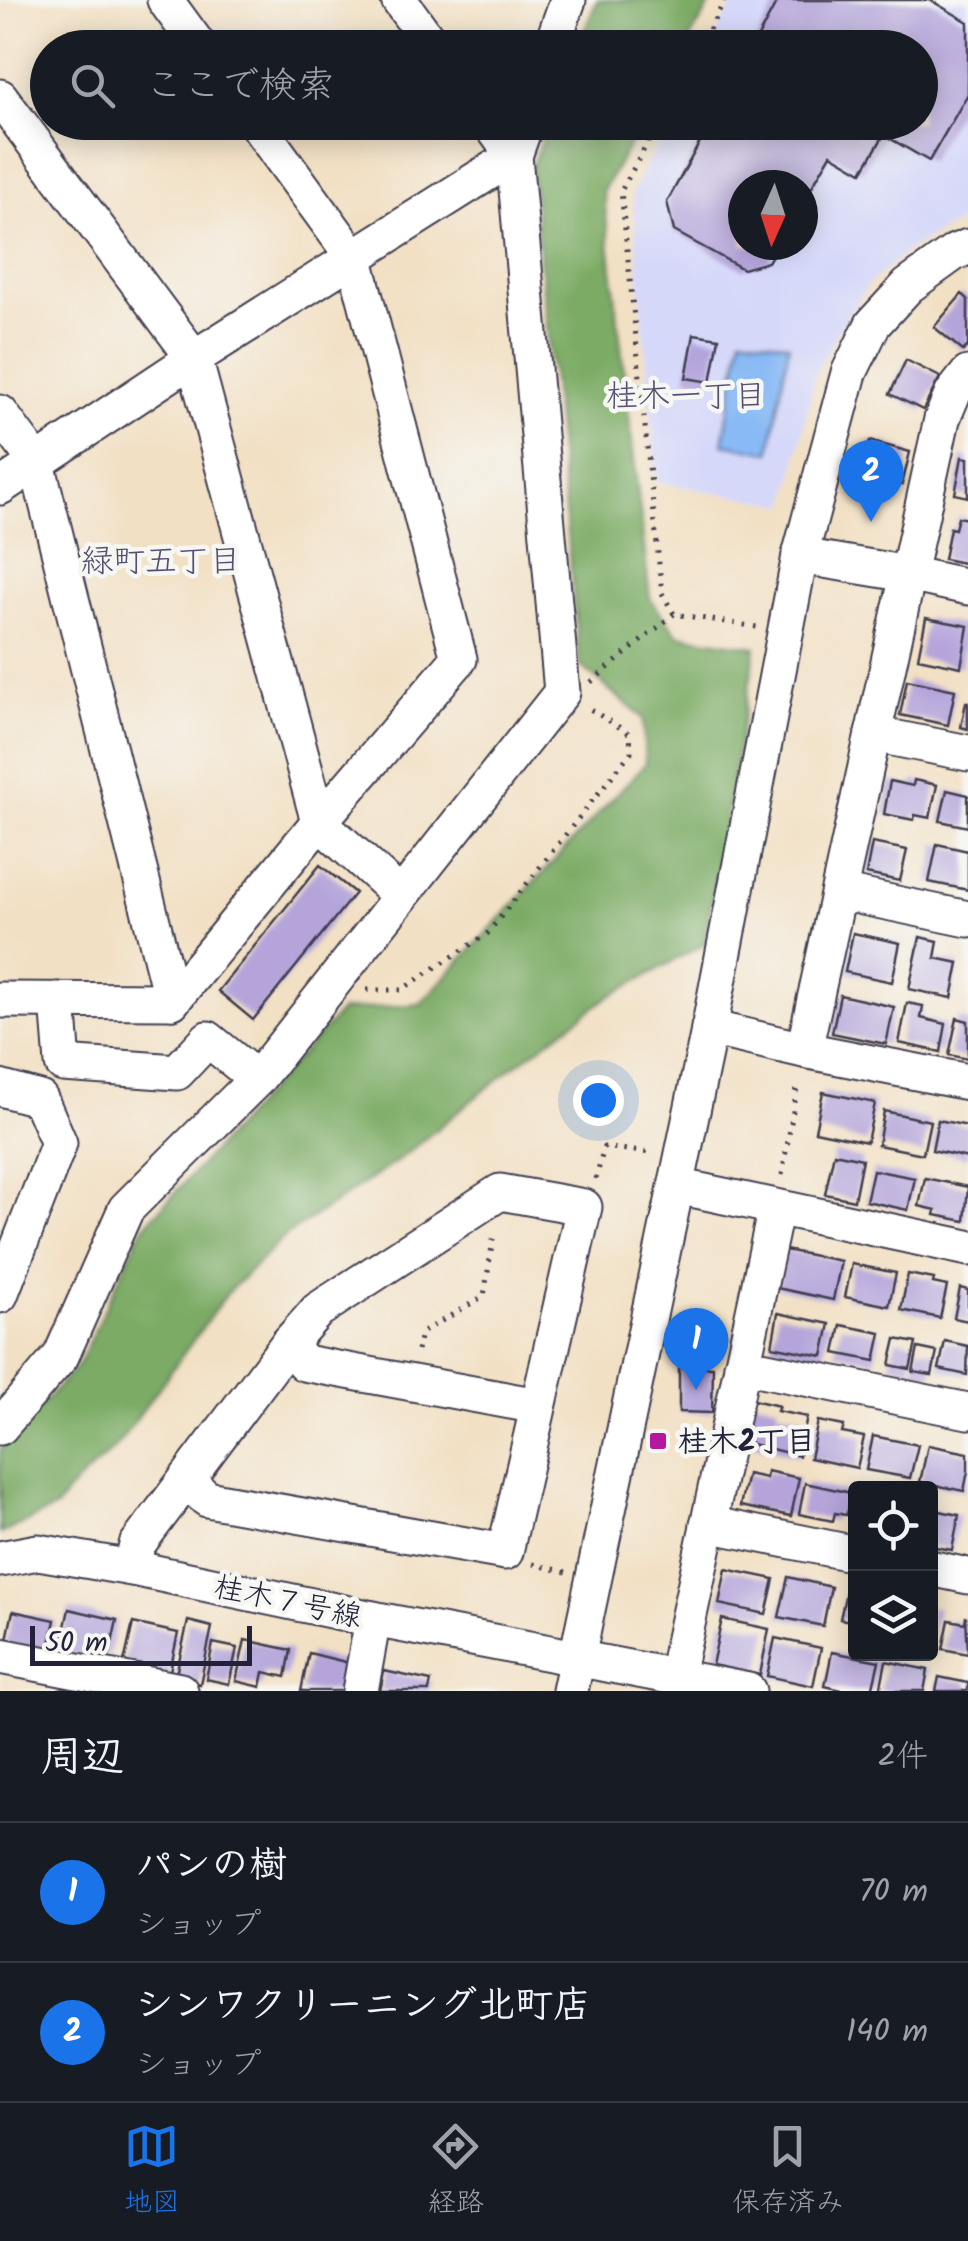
<!DOCTYPE html>
<html lang="ja">
<meta charset="utf-8">
<style>
:root{--surface:#171b24;--page:#242831;--text:#f1f3f6;--muted:#9ea1a6;--line:#363941;--accent:#1a73e8}
body{margin:0;font-family:Kalam,"Klee One",sans-serif;background:var(--page);color:var(--text)}
.controls{position:absolute;right:30px;bottom:30px;display:grid;overflow:hidden;border-radius:10px;box-shadow:0 5px 25px #0003}
.controls button{width:90px;height:90px;display:grid;place-items:center;padding:0;border:0;border-bottom:2px solid var(--line);background:var(--surface);color:var(--text);font:50px sans-serif}
.compass{position:absolute;left:728px;top:170px;width:90px;height:90px;border-radius:50%;background:var(--surface);box-shadow:0 5px 25px #0003;rotate:183deg}
.scale{position:absolute;left:30px;bottom:25px;width:222px;box-sizing:border-box;padding-left:10px;border:5px solid #22223b;border-top:0;font-size:28px;line-height:35px;white-space:nowrap;color:#22223b;-webkit-text-stroke:8px #f6f6f2;paint-order:stroke}
.you{position:absolute;left:598px;top:1100px;width:35px;height:35px;margin:-25px;border:8px solid #fff;border-radius:50%;background:#1a73e8;box-shadow:0 0 0 15px #1a73e833}
.badge{display:grid;place-items:center;width:65px;height:65px;border-radius:50%;background:var(--accent);color:#fff;font-size:32px;font-weight:700}
.pin{position:absolute;translate:-50% -82px;filter:drop-shadow(0 2px 5px #0008)}
.pin::after{content:'';position:absolute;top:52px;width:35px;height:30px;background:inherit;clip-path:polygon(0 0,100% 0,50% 100%)}
.list{margin:0;padding:0;list-style:none}
h2{display:flex;justify-content:space-between;align-items:center;height:130px;margin:0;padding:0 40px;font-size:42px}
h2 small{font-size:32px;font-weight:400;color:var(--muted)}
.list li{display:grid;grid-template-columns:65px 1fr auto;gap:30px;align-items:center;box-sizing:border-box;height:140px;padding:0 40px;border-top:2px solid var(--line)}
.list b{display:block;font-size:38px;white-space:nowrap}
.list p{margin:0;font-size:32px;white-space:nowrap;color:var(--muted)}
.list em{font-size:32px;font-style:normal;color:var(--muted)}
.icon{flex:none;width:55px;height:55px;fill:none;stroke:currentColor;stroke-width:2;stroke-linecap:round;stroke-linejoin:round}
.map{position:relative;flex:none;width:968px;height:1691px;overflow:hidden}
.search{position:absolute;background:var(--surface);box-shadow:0 5px 25px #0003;left:30px;right:30px;top:30px;height:110px;display:flex;align-items:center;gap:25px;box-sizing:border-box;padding:0 35px;border-radius:55px;color:var(--muted);font-size:38px}
.sheet{height:410px;background:var(--surface)}
nav{display:flex;justify-content:space-around;align-items:center;box-sizing:border-box;height:140px;border-top:2px solid var(--line);background:var(--surface);font-size:28px;color:var(--muted)}
nav a{display:grid;justify-items:center;gap:5px}
nav .on{color:var(--accent)}
.map>svg:first-child{display:block}
.built{fill:#d5d8f9;fill-rule:evenodd}
.forest{fill:#7bab65;stroke:#4e6650;stroke-width:2.5}
.water{fill:#89baf5;stroke:#566e98;stroke-width:2.5}
.building{fill:#b4a4da}
.lines{fill:none;stroke-linecap:round;stroke-linejoin:round}
.minor-casing{stroke:#413e50;stroke-width:39}
.path{stroke:#413e50;stroke-width:5;stroke-dasharray:2.5 8;stroke-linecap:butt}
.minor{stroke:#fff;stroke-width:35}
.poi-dot{fill:#b5179e;stroke:#f6f6f2;stroke-width:4}
.labels{text-anchor:middle;stroke-width:9;stroke-linejoin:round;paint-order:stroke}
.poi-label{font-size:30px;font-weight:bold;fill:#22223b;stroke:#f6f6f2;text-anchor:start}
.street-label{font-size:30px;fill:#22223b;stroke:#f6f6f2}
.neighbourhood-label{font-size:32px;fill:#555073;stroke:#f6f6f2}
</style>
<div class="map">
<svg width="968" height="1691" viewBox="0 0 968 1691">
<rect width="100%" height="100%" fill="#f6f6f2"/>
<filter id="ink" filterUnits="userSpaceOnUse"><feTurbulence type="fractalNoise" baseFrequency=".01" numOctaves="2"/><feDisplacementMap in="SourceGraphic" scale="20" xChannelSelector="R" yChannelSelector="G"/><feConvolveMatrix kernelMatrix="1 2 1 2 8 2 1 2 1" color-interpolation-filters="sRGB"/></filter>
<filter id="wash" filterUnits="userSpaceOnUse"><feTurbulence type="fractalNoise" baseFrequency=".0048" numOctaves="4" result="noise"/><feDisplacementMap in="SourceGraphic" scale="40" xChannelSelector="R" yChannelSelector="G"/><feGaussianBlur stdDeviation="2.25" result="paint"/><feColorMatrix in="noise" values="0 0 0 0 0 0 0 0 0 0 0 0 0 0 0 0 0 1.4 0 .05"/><feComposite in="paint" operator="in"/></filter>
<g filter="url(#wash)">
<rect width="100%" height="100%" fill="#f2e0c4"/>
<!-- built -->
<path class="built" d="M 735,0 L 968,0 L 968,217 L 912,247 L 870,283 L 841,325 L 815,375 L 787,505 L 657,482 L 632,192 L 669,123 L 920,122 L 920,48 L 709,47 ZM 743,185 L 803,185 L 803,245 L 743,245 Z"/>
<!-- forest -->
<g class="forest">
<polygon points="597,0 713,0 685,47 578,47"/>
<polygon points="549,123 642,123 603,190 650,599 678,635 756,647 704,944 605,999 509,1070 396,1162 286,1235 228,1292 118,1444 68,1491 56,1508 0,1534 0,1450 78,1365 142,1229 341,1011 420,1004 645,764 643,718 580,665 531,167"/>
</g>
<!-- water -->
<polygon class="water" points="742,336 789,344 770,452 723,444"/>
<g id="blocks">
<!-- building -->
<g class="building">
<polygon points="778,0 930,0 968,22 968,94 929,161 884,135 862,172 831,154 803,202 803,185 743,185 743,245 778,245 768,262 743,269 674,231 667,202 711,122 920,122 920,48 752,48"/>
<polygon points="962,294 968,299 968,346 963,351 934,327"/>
<polygon points="694,334 719,338 711,382 686,378"/>
<polygon points="906,360 940,377 923,410 890,394"/>
<polygon points="870,441 910,452 902,485 861,474"/>
<polygon points="962,457 968,458 968,497 955,494"/>
<polygon points="958,517 968,519 968,564 944,559 950,528 955,529"/>
<polygon points="926,618 968,626 961,667 918,658"/>
<polygon points="907,680 955,690 948,725 900,715"/>
<polygon points="966,702 968,702 968,729 961,727"/>
<polygon points="914,780 937,785 930,818 915,815 914,820 884,814 890,781 913,786"/>
<polygon points="947,790 968,795 968,827 940,821"/>
<polygon points="872,843 907,850 900,881 866,874"/>
<polygon points="937,844 968,851 968,890 929,882"/>
<polygon points="320,865 355,893 253,1020 218,991"/>
<polygon points="853,933 900,943 892,982 845,972"/>
<polygon points="920,937 938,941 935,958 959,963 952,998 909,989"/>
<polygon points="840,995 894,1007 886,1044 832,1033"/>
<polygon points="907,1003 923,1006 921,1018 946,1024 941,1052 899,1043"/>
<polygon points="957,1018 968,1021 968,1059 949,1055"/>
<polygon points="823,1092 875,1103 867,1142 815,1131"/>
<polygon points="884,1111 930,1121 923,1154 878,1145"/>
<polygon points="938,1120 968,1126 968,1158 932,1150"/>
<polygon points="834,1153 862,1159 854,1200 825,1194"/>
<polygon points="873,1170 915,1178 908,1210 866,1201"/>
<polygon points="925,1178 968,1187 965,1221 935,1215 936,1210 919,1206"/>
<polygon points="785,1250 841,1261 833,1300 777,1288"/>
<polygon points="852,1264 896,1273 889,1306 845,1297"/>
<polygon points="908,1274 934,1279 933,1283 947,1286 940,1318 901,1310"/>
<polygon points="960,1288 968,1290 968,1321 954,1318"/>
<polygon points="778,1313 830,1324 823,1356 772,1346"/>
<polygon points="841,1325 881,1333 875,1361 835,1353"/>
<polygon points="896,1339 916,1343 910,1369 890,1365"/>
<polygon points="945,1341 968,1346 967,1375 939,1369"/>
<polygon points="918,1348 937,1352 932,1375 913,1372"/>
<polygon points="679,1367 713,1367 712,1413 679,1412"/>
<polygon points="753,1400 779,1406 777,1411 807,1417 799,1456 744,1442"/>
<polygon points="818,1421 844,1426 842,1433 864,1437 857,1468 810,1458"/>
<polygon points="873,1436 918,1445 910,1478 866,1470"/>
<polygon points="928,1445 968,1453 968,1471 964,1491 920,1482"/>
<polygon points="767,1471 799,1478 791,1516 740,1506 747,1474 766,1478"/>
<polygon points="805,1483 851,1493 846,1515 835,1513 833,1521 799,1514"/>
<polygon points="930,1509 959,1515 952,1550 930,1546"/>
<polygon points="726,1569 774,1579 766,1614 719,1604"/>
<polygon points="788,1577 831,1587 823,1626 779,1617"/>
<polygon points="846,1592 856,1594 856,1622 840,1619"/>
<polygon points="930,1606 938,1608 932,1636 930,1636"/>
<polygon points="69,1609 117,1620 109,1657 91,1653 90,1660 59,1653"/>
<polygon points="13,1611 55,1620 48,1653 6,1644"/>
<polygon points="966,1616 968,1654 943,1649 949,1620 965,1623"/>
<polygon points="722,1619 769,1629 760,1675 712,1665"/>
<polygon points="188,1621 212,1627 200,1684 175,1679"/>
<polygon points="133,1623 178,1633 169,1676 123,1667"/>
<polygon points="775,1638 821,1648 813,1686 767,1676"/>
<polygon points="245,1640 291,1650 286,1677 264,1672 261,1687 236,1681"/>
<polygon points="213,1643 237,1648 229,1684 206,1679"/>
<polygon points="832,1652 879,1661 872,1691 846,1691 825,1686"/>
<polygon points="309,1653 349,1663 343,1691 301,1691"/>
<polygon points="886,1661 928,1670 924,1691 880,1691"/>
<polygon points="384,1671 431,1681 429,1691 380,1691"/>
<polygon points="939,1677 968,1683 968,1691 936,1691"/>
</g>
</g>
</g>
<g filter="url(#ink)">
<use href="#blocks" fill-opacity="0" stroke="#413e50" stroke-width="2.5"/>
<g class="lines">
<defs>
<g id="minor">
<polyline points="165,0 200,48"/>
<polyline points="399,0 434,48"/>
<polyline points="551,48 568,0"/>
<polyline points="0,97 194,358 319,822 401,896"/>
<polyline points="489,122 514,156"/>
<polyline points="0,413 37,463 172,1001"/>
<polyline points="0,487 194,358 514,156"/>
<polyline points="800,556 908,574 968,587"/>
<polyline points="873,734 968,753"/>
<polyline points="839,892 968,919"/>
<polyline points="0,1000 172,1001 319,822 459,659 355,259 255,122"/>
<polyline points="58,1000 63,1064 177,1072 208,1039 257,1079"/>
<polyline points="709,1028 804,1050 968,1082"/>
<polyline points="804,1050 942,419 953,393 968,374"/>
<polyline points="0,1088 40,1099 59,1143 0,1295"/>
<polyline points="677,1186 968,1248"/>
<polyline points="288,1344 304,1363 538,1406"/>
<polyline points="742,1365 968,1411"/>
<polyline points="0,1427 61,1356 126,1209 257,1079 562,692 514,156 526,122"/>
<polyline points="708,1524 856,1554"/>
<polyline points="0,1559 38,1552 132,1568 373,1619 748,1691"/>
<polyline points="132,1568 137,1545 288,1344 318,1310 500,1192 584,1207 505,1552 207,1499 186,1480"/>
<polyline points="930,1568 968,1576"/>
<polyline points="0,1656 180,1691"/>
<polyline points="676,1676 776,1208"/>
<polyline points="360,1691 373,1619"/>
<polyline points="570,1691 708,1035 800,556 849,373 873,324 908,286 955,252 968,247"/>
</g>
</defs>
<!-- minor casing -->
<use href="#minor" class="minor-casing"/>
<!-- path -->
<g class="path">
<polyline points="699,48 725,0"/>
<polyline points="659,122 621,191 662,593 674,614 757,627"/>
<polyline points="591,682 674,614"/>
<polyline points="367,990 401,990 487,934 631,752 630,734 590,709"/>
<polyline points="782,1175 798,1082"/>
<polyline points="596,1179 604,1147 650,1153"/>
<polyline points="417,1351 421,1333 484,1296 494,1234"/>
<polyline points="533,1564 566,1572"/>
</g>
<!-- minor -->
<use href="#minor" class="minor"/>
</g>
</g>
<!-- markers -->
<rect class="poi-dot" x="648" y="1431" width="20" height="20" rx="5"/>
<g class="labels">
<!-- poi labels -->
<g class="poi-label">
<text x="678" y="1451">桂木2丁目</text>
</g>
<!-- street labels -->
<g class="street-label">
<text transform="translate(288 1601) rotate(12)" y="10">桂木７号線</text>
</g>
<!-- neighbourhood labels -->
<g class="neighbourhood-label">
<text x="686" y="406">桂木一丁目</text>
<text x="161" y="571">緑町五丁目</text>
</g>
</g>
</svg>
<div class="controls">
<button><svg class="icon" aria-label="locate" viewBox="0 0 24 24"><circle cx="12" cy="12" r="6"/><path d="M12 2v4M12 18v4M2 12h4M18 12h4"/></svg></button>
<button><svg class="icon" aria-label="layers" viewBox="0 0 24 24"><path d="M12 4l9 5-9 5-9-5zM3 14l9 5 9-5"/></svg></button>
</div>
<svg class="compass" viewBox="-18 -18 36 36"><path d="M0-13l5 13h-10z" fill="#e53935"/><path d="M0 13l5-13h-10z" fill="#9ea1a6"/></svg>
<div class="scale">50 m</div>
<div class="you"></div>
<div class="pin badge" style="left:696px;top:1390px">1</div>
<div class="pin badge" style="left:871px;top:522px">2</div>
<div class="search"><svg class="icon" aria-label="search" viewBox="0 0 24 24"><circle cx="10" cy="10" r="6"/><path d="M15 15l6 6"/></svg>ここで検索</div>
</div>
<section class="sheet">
<h2>周辺<small>2件</small></h2>
<ul class="list">
<li><span class="badge">1</span><div><b>パンの樹</b><p>ショップ</p></div><em>70 m</em></li>
<li><span class="badge">2</span><div><b>シンワクリーニング北町店</b><p>ショップ</p></div><em>140 m</em></li>
</ul>
</section>
<nav>
<a class="on"><svg class="icon" aria-label="map" viewBox="0 0 24 24"><path d="M3 6l6-2 6 2 6-2v14l-6 2-6-2-6 2zM9 4v14M15 6v14"/></svg>地図</a>
<a><svg class="icon" aria-label="directions" viewBox="0 0 24 24"><path d="M12 3l9 9-9 9-9-9zM9 14v-3h6M13 9l2 2-2 2"/></svg>経路</a>
<a><svg class="icon" aria-label="saved" viewBox="0 0 24 24"><path d="M7 4h10v16l-5-4-5 4z"/></svg>保存済み</a>
</nav>
